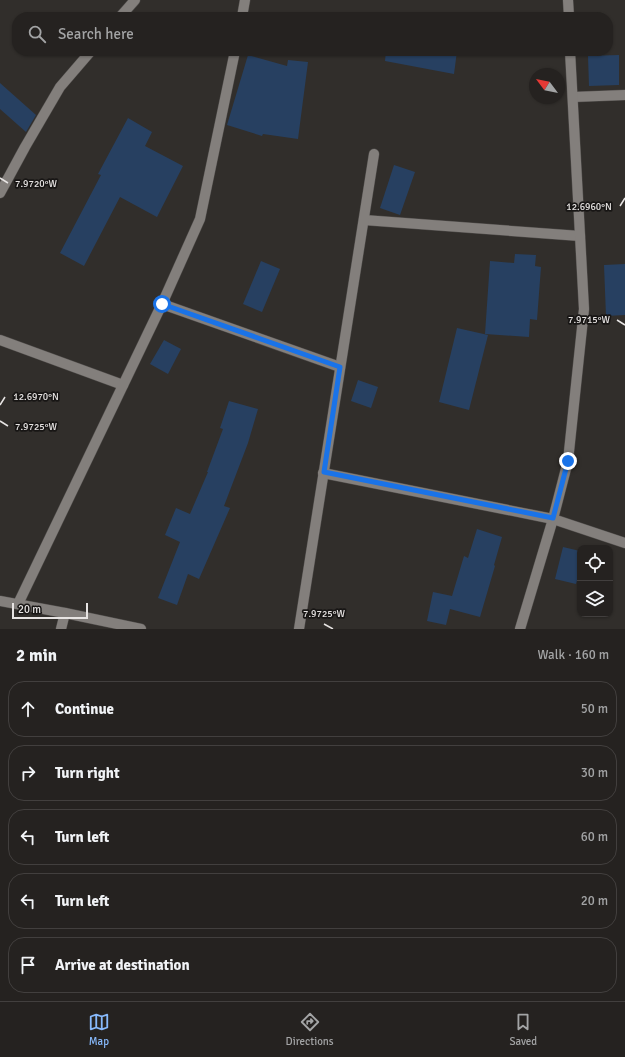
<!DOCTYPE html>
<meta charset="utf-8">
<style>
:root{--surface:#252220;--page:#2d2a29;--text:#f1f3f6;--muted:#a3a4a5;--line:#423f3e;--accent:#88bafc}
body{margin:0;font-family:Signika,sans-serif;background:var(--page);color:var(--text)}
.controls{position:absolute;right:12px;bottom:12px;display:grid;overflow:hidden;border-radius:8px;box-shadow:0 1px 3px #0004}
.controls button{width:36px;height:36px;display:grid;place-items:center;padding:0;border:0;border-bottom:1px solid var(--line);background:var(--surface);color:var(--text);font:20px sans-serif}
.compass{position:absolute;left:529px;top:68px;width:36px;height:36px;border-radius:50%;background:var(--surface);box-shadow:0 1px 3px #0004;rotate:302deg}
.scale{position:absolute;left:12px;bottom:10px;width:76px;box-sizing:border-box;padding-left:4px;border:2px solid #e7e4e3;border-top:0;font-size:11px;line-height:14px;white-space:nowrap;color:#e7e4e3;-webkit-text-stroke:3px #181615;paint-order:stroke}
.stop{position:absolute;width:12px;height:12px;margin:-9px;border:3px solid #1a73e8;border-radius:50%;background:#fff}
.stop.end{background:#1a73e8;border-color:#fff;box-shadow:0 1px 4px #0008}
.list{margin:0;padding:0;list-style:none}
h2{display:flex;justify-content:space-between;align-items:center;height:52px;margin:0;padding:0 16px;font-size:17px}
h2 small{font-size:13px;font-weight:400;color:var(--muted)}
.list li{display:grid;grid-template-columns:26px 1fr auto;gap:12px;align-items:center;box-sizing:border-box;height:56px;margin:0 8px 8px;padding:0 8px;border:1px solid var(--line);border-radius:16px}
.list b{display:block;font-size:15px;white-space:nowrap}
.list em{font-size:13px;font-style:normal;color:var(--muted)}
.icon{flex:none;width:22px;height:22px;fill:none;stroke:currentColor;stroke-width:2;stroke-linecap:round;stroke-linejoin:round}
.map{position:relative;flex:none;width:625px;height:629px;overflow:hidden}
.search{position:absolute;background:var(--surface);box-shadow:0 1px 3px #0004;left:12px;right:12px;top:12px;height:44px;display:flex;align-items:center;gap:10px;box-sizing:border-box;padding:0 14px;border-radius:16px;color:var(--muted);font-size:15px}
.sheet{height:372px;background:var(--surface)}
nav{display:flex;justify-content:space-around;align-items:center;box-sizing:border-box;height:56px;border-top:1px solid var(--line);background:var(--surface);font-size:11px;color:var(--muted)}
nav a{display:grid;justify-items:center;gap:2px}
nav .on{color:var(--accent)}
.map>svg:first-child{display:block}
.building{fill:#274061}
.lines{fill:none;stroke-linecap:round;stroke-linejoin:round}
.minor-casing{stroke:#4f4c4a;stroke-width:11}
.minor{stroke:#837f7c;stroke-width:10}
.route{stroke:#1a73e8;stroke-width:5}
.ticks{fill:none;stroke:#e7e4e3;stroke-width:1.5}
.ticks-label{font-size:10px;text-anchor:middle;fill:#e7e4e3;stroke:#181615;stroke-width:3.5;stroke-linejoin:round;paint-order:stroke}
</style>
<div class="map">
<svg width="625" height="629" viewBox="0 0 625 629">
<rect width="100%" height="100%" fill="#312e2b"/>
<!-- building -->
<g class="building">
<polygon points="386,51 457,51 454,74 385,61"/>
<polygon points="248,55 287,66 288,60 308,62 298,139 263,134 262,136 227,125"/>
<polygon points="619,55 619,85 589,86 588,56"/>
<polygon points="0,83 36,115 26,132 0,109"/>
<polygon points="128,118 152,132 145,146 183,166 157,217 120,197 84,266 60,253 101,175 98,174"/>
<polygon points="394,165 415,172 400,215 380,208"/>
<polygon points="515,254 536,255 535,266 541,267 537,320 530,319 529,337 485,334 490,261 514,263"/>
<polygon points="261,261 280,269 262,312 243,304"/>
<polygon points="625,264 625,315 606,316 604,265"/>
<polygon points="457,328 488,335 469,410 439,402"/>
<polygon points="164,340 181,349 168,374 150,364"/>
<polygon points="358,380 378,387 371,408 351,401"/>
<polygon points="229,401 258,409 248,443 224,506 230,508 199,579 188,574 177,605 158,598 180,542 165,535 176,508 190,514 208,472 207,472 223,429 220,428"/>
<polygon points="477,529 502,537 494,565 495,566 480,617 450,609 446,625 427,621 433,592 452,596 464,556 468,558"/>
<polygon points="563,547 580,551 580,570 576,584 555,579"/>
</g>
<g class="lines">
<defs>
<g id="minor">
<polyline points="568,0 569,17"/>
<polyline points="120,17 135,0"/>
<polyline points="242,17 245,0"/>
<polyline points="573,97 625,95"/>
<polyline points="0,193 25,147 60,87 91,51"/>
<polyline points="364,220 580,236"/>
<polyline points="162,304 340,367"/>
<polyline points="0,340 123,385"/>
<polyline points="323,473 553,519 625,543"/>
<polyline points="0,601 65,613 141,629"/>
<polyline points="18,604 162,304 200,219 235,51"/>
<polyline points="61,629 65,613"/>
<polyline points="299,629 374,154"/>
<polyline points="520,629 553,519 568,461 584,309 570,51"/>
</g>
</defs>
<!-- minor casing -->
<use href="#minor" class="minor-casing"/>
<!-- minor -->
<use href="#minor" class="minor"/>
</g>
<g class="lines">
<!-- route -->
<polyline class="route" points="162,304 340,367 324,472 553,518 568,461"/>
</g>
<!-- ticks -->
<path class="ticks" d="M 0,178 L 8,183M 620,206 L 625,198M 617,320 L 625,325M 0,405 L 5,397M 0,421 L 8,426M 324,624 L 333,629"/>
<g class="ticks-label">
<text x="36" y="187">7.9720°W</text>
<text x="589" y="210">12.6960°N</text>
<text x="589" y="323">7.9715°W</text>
<text x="36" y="400">12.6970°N</text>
<text x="36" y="430">7.9725°W</text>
<text x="324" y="617">7.9725°W</text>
</g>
</svg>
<div class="controls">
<button><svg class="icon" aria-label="locate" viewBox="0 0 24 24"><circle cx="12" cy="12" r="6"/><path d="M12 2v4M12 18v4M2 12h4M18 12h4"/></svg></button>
<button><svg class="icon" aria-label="layers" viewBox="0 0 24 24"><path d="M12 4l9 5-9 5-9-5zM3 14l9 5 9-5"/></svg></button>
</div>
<svg class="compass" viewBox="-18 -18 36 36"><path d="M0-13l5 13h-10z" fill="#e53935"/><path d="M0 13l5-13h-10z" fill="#a3a4a5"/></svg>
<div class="scale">20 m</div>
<div class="stop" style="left:162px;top:304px"></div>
<div class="stop end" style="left:568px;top:461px"></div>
<div class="search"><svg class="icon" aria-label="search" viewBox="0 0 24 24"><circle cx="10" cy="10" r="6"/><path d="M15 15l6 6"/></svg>Search here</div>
</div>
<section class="sheet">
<h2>2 min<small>Walk · 160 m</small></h2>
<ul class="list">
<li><svg class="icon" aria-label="ahead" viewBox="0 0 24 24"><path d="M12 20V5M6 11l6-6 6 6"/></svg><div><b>Continue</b></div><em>50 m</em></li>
<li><svg class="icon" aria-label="right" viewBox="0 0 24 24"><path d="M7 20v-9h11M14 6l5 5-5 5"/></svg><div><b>Turn right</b></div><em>30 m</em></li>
<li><svg class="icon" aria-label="left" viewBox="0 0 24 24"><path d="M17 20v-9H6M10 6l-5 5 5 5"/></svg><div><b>Turn left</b></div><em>60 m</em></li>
<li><svg class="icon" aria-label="left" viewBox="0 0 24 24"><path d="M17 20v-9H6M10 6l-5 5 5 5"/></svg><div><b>Turn left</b></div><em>20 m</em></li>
<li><svg class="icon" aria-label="arrive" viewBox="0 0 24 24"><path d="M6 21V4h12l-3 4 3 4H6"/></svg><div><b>Arrive at destination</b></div></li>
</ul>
</section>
<nav>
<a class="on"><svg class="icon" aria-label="map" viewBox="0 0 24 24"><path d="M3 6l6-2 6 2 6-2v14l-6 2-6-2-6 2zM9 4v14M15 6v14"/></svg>Map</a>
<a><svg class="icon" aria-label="directions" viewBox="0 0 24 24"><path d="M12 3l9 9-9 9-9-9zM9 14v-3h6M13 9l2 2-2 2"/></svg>Directions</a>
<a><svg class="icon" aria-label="saved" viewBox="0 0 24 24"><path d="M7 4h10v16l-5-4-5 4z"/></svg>Saved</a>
</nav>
